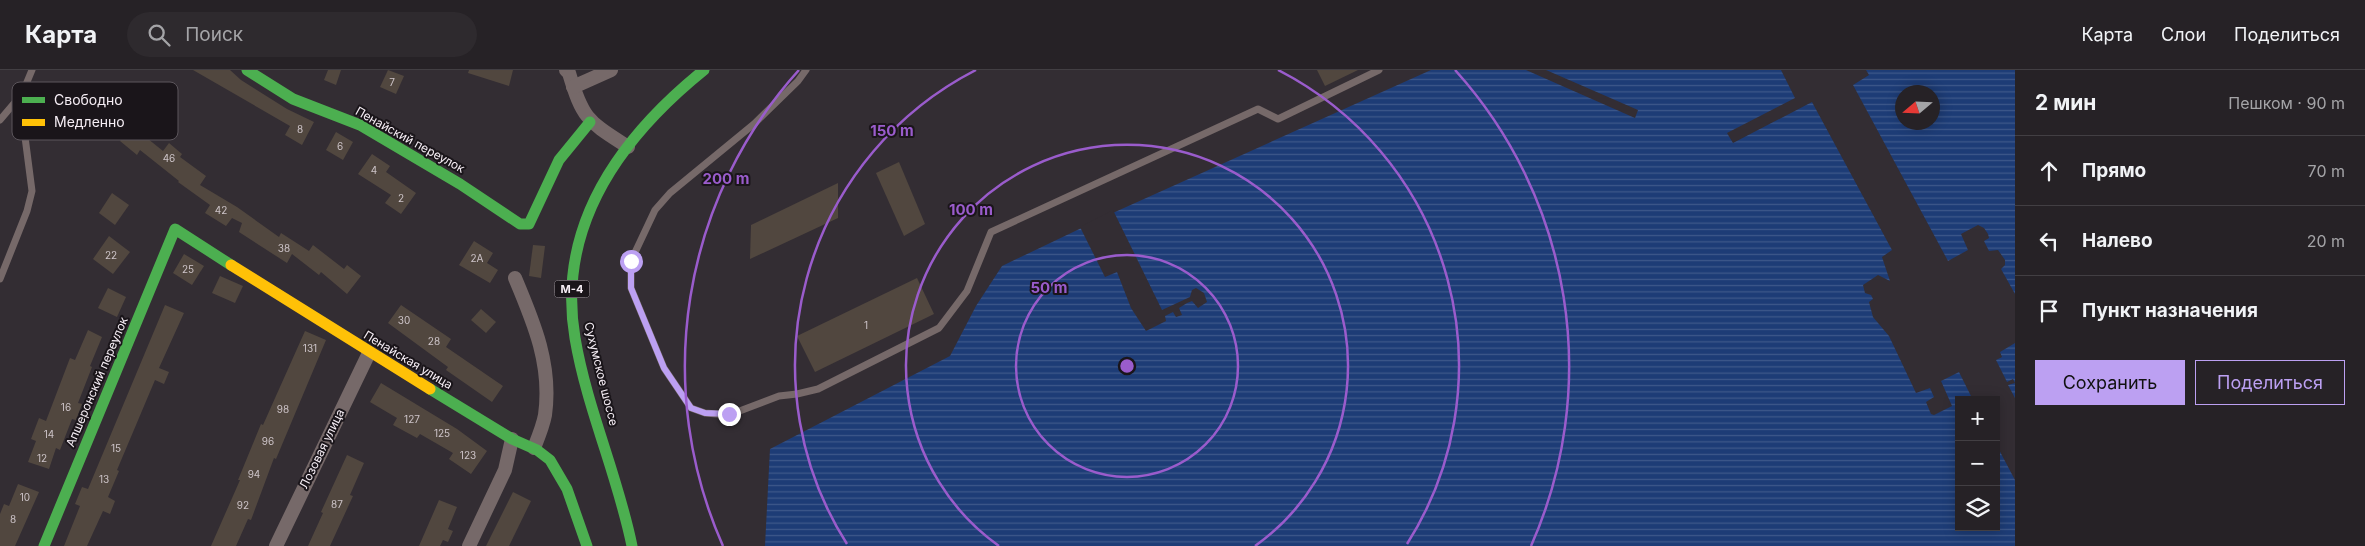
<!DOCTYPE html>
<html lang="ru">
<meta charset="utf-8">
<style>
:root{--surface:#262226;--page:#2e2a2e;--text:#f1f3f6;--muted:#a4a4a7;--line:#423f43;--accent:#bca0f2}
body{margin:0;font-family:Inter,sans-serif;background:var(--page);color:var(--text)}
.controls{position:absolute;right:15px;bottom:15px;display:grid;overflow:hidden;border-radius:0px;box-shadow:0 2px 12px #0003}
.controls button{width:45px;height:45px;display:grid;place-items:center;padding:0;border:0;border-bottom:1px solid var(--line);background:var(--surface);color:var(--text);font:25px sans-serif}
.compass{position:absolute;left:1895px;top:15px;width:45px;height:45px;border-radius:50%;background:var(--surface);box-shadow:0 2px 12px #0003;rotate:251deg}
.stop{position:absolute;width:15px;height:15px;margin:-11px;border:4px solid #bca0f2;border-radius:50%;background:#fff}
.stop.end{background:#bca0f2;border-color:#fff;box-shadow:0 1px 5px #0008}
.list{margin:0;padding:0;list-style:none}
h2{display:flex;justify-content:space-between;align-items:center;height:65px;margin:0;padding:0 20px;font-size:21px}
h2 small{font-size:16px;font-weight:400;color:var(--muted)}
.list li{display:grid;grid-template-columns:32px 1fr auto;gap:15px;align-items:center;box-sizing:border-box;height:70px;padding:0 20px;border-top:1px solid var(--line)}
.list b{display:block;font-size:19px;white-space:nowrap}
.list em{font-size:16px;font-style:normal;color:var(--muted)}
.actions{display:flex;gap:10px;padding:15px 20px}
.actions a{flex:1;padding:11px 0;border:1px solid var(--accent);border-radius:0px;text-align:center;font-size:18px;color:var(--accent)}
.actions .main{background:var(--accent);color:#111}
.icon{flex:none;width:28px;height:28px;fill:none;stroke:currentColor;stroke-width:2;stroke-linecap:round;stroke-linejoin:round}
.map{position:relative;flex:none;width:2015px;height:476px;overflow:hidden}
header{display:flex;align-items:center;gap:30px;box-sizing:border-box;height:70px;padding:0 25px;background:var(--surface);border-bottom:1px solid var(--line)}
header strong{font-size:24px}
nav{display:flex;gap:28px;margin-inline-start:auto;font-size:18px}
.search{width:350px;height:45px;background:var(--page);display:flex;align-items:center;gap:12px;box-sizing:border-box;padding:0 18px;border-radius:28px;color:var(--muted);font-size:19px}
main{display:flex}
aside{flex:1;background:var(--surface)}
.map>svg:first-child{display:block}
.water{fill:url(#water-rules);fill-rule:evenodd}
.pier{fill:#332d33}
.building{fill:#51473f}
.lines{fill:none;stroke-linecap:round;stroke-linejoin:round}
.lane{stroke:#766969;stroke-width:7}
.street{stroke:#766969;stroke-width:14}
.fast{stroke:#4caf50;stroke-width:11}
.slow{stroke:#ffc107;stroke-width:11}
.route{stroke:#bca0f2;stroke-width:6}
.ring{fill:none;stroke:#9a5ccc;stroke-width:2.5}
.labels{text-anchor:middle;stroke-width:4;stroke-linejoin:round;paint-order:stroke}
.number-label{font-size:10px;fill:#cdc4c8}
.shield{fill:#1a151a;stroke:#b4adb3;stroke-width:1}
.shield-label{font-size:11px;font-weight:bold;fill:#f6eef5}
.street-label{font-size:12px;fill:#f6eef5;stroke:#1a151a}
.key{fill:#1a151a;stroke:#5c565c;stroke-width:1}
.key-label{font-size:14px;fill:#f6eef5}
.centre{fill:#9a5ccc;stroke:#1a151a;stroke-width:2.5}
.ring-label{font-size:15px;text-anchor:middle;font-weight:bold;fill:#9a5ccc;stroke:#1a151a;stroke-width:4;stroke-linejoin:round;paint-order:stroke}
</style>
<header>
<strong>Карта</strong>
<div class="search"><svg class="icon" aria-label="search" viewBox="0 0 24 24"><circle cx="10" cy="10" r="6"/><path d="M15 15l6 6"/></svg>Поиск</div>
<nav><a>Карта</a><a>Слои</a><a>Поделиться</a></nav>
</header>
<main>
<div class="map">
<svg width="2015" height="476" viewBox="0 0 2015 476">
<defs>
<pattern id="water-rules" width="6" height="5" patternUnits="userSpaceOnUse" patternTransform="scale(1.25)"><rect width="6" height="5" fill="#1d3c76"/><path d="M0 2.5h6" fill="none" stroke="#3e588a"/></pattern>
</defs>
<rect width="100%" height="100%" fill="#332d33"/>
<!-- water -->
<path class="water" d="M 1431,0 L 2015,0 L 2015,476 L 765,476 L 770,379 L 950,286 L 976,236 L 1002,196 L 1115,142 ZM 1902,22 L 1932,22 L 1932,52 L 1902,52 ZM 1959,330 L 1996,330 L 1996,457 L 1959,457 Z"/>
<!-- pier -->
<g class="pier">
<polygon points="1526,0 1546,0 1638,40 1635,48"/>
<polygon points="1781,0 1866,0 1869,5 1853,15 1948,191 1968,180 1961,164 1978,155 1984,158 1988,164 1989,168 1984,171 1989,181 1998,180 2005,190 2005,195 2001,199 2015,224 2015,273 2000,282 2002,287 1996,290 2007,312 2013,309 2015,313 2008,315 2015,328 2015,410 1996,374 1996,330 1973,330 1959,302 1941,311 1952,336 1934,345 1931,344 1926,332 1934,327 1930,318 1916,323 1889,266 1873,247 1869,232 1873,229 1871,225 1865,223 1863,215 1878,205 1890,211 1882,187 1892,180 1812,32 1733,73 1727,63 1795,28"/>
<polygon points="1113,140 1162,240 1190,227 1192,220 1196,218 1204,223 1207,232 1198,238 1192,231 1187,233 1179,238 1182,245 1176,247 1173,242 1165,246 1166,251 1146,261 1131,238 1117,202 1105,207 1080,157"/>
</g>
<!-- building -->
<g class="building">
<polygon points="193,0 230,0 241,10 287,39 314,52 302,75 285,65 290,56"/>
<polygon points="328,0 341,0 336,15 324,10"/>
<polygon points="388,0 404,6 396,24 380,17"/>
<polygon points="469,0 513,0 509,16 468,3"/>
<polygon points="1317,0 1358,0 1325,16"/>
<polygon points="132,56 163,81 169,73 182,84 180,87 206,106 200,115 237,137 279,167 281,163 309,181 313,175 344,199 347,195 361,206 347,224 321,202 319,205 292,184 287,193 259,175 239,162 242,153 232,148 226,156 205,143 210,135 178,112 179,111 140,80 137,85 120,71"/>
<polygon points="336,62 353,72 343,90 326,80"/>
<polygon points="372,84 390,96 386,102 416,123 401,144 385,133 391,125 358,104"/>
<polygon points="899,92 925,154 904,166 876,103"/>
<polygon points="838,113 838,148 750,189 751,155"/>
<polygon points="112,123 129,135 115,155 99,143"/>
<polygon points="109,166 130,182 113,204 93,189"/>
<polygon points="474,171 493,183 487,193 498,200 490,213 459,195"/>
<polygon points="533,175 545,176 541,208 529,206"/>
<polygon points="184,184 204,196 192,215 173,203"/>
<polygon points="220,206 243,216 235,233 212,223"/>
<polygon points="917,208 934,244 815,302 797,266"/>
<polygon points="108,218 126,227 117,247 98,238"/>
<polygon points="165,235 184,243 159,298 169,302 164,314 155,310 117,400 119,401 108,427 115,431 110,444 103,441 87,476 64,476 80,436 75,434 82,417 88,419"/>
<polygon points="401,235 451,269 446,277 503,316 492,332 446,300 448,297 388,253"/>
<polygon points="481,239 496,252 486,263 471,250"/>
<polygon points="88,260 102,267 90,296 92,297 78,333 82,334 76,350 72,349 60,380 56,378 49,399 28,392 36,371 31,369 39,348 46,351 70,288 75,290"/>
<polygon points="305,261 326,270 276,389 274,388 251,450 248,449 236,476 211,476 240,410 238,410 261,354 263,355"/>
<polygon points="381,313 457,359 487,381 471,404 449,389 453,383 420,364 417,368 393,355 397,348 370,332"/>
<polygon points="347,385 364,393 350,425 353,426 330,476 308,476 323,443 321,442"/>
<polygon points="18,414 39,422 15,476 0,476 0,444 4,434 9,436"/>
<polygon points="513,422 531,431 509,476 486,476"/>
<polygon points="439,430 457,437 448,459 453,461 448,472 443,470 440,476 419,476"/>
</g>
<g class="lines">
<!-- lane -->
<g class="lane">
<polyline points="806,0 798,11 754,54 670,123 655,140 631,191 631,218 664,298 691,338 705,343 729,345 779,326 797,324 818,319 939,258 967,221 991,162 1258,39 1278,49 1379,0"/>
<polyline points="0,50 22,24 32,0"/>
<polyline points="0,209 27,141 32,121 21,36 22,24"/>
</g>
<!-- street -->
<g class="street">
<path d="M 566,0 L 569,3 C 583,50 588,51 628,77"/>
<polyline points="573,17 611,0"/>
<path d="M 515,208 C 534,253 552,295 545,345 C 543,356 538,368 534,378"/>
<polyline points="276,476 369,283"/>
<polyline points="469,476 505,400 512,369"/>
</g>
<!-- fast -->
<g class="fast">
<polyline points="247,0 293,29 360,55 460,114 520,154 529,154 559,90 590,52"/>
<polyline points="430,319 512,369 537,380 550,390 567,419 587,476"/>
<polyline points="44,476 175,159 231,195"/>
<path d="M 632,476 C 618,406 587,339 575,268 C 556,156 621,67 704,0"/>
</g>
<!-- slow -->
<polyline class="slow" points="231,195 430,319"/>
</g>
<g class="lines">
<!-- route -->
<polyline class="route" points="631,191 631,218 664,298 691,338 705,343 729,344"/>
</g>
<!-- distance rings -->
<g class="ring">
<circle cx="1127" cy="296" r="111"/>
<path d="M999 476A221 221 0 1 1 1255 476"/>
<path d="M847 474A332 332 0 0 1 976 0M1278 0A332 332 0 0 1 1407 474"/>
<path d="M723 476A442 442 0 0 1 799 0M1455 0A442 442 0 0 1 1531 476"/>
</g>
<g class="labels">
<!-- number labels -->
<g class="number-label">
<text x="392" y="16">7</text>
<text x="300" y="63">8</text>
<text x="340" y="80">6</text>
<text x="169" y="92">46</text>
<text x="374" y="104">4</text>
<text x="401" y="132">2</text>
<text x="221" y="144">42</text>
<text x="284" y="182">38</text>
<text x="111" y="189">22</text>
<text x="477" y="192">2А</text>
<text x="188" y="203">25</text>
<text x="404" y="254">30</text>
<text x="866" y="259">1</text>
<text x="434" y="275">28</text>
<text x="310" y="282">131</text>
<text x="66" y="341">16</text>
<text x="283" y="343">98</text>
<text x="412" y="353">127</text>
<text x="442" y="367">125</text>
<text x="49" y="368">14</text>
<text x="268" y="375">96</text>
<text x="116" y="382">15</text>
<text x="468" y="389">123</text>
<text x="42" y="392">12</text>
<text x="254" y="408">94</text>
<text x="104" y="413">13</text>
<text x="25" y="431">10</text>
<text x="337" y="438">87</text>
<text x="243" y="439">92</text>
<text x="13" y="453">8</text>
</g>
<!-- shield labels -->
<rect class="shield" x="554.5" y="210.5" width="35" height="17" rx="4"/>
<g class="shield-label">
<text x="572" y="223">М-4</text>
</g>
<!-- street labels -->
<g class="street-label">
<text transform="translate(410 70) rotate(29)" y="4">Пенайский переулок</text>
<text transform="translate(408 290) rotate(31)" y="4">Пенайская улица</text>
<text transform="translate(601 304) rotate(76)" y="4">Сухумское шоссе</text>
<text transform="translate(97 312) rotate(-67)" y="4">Апшеронский переулок</text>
<text transform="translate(322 379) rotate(-64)" y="4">Лозовая улица</text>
</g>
</g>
<!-- legend -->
<rect x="12" y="12" width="166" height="58" rx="8" class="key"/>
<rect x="22" y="27" width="23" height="6" fill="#4caf50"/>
<rect x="22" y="49" width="23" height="7" fill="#ffc107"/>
<g class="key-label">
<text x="54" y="35">Свободно</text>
<text x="54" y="57">Медленно</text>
</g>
<circle cx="1127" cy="296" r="8" class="centre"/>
<g class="ring-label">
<text x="892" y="66">150 m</text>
<text x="726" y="114">200 m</text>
<text x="971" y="145">100 m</text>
<text x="1049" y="223">50 m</text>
</g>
</svg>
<div class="controls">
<button>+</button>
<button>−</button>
<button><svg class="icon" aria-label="layers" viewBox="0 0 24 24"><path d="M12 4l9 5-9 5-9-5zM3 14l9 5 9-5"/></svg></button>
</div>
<svg class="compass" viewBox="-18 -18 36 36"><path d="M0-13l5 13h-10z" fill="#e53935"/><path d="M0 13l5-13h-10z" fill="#a4a4a7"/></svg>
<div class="stop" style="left:631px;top:191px"></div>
<div class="stop end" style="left:729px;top:344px"></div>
</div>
<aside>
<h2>2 мин<small>Пешком · 90 m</small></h2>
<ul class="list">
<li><svg class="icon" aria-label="ahead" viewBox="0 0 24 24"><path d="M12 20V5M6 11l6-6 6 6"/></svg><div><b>Прямо</b></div><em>70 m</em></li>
<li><svg class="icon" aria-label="left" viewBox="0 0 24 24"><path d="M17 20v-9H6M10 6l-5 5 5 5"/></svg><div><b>Налево</b></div><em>20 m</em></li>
<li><svg class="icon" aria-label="arrive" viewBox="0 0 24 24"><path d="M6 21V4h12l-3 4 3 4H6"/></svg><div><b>Пункт назначения</b></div></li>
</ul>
<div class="actions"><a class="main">Сохранить</a><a>Поделиться</a></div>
</aside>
</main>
